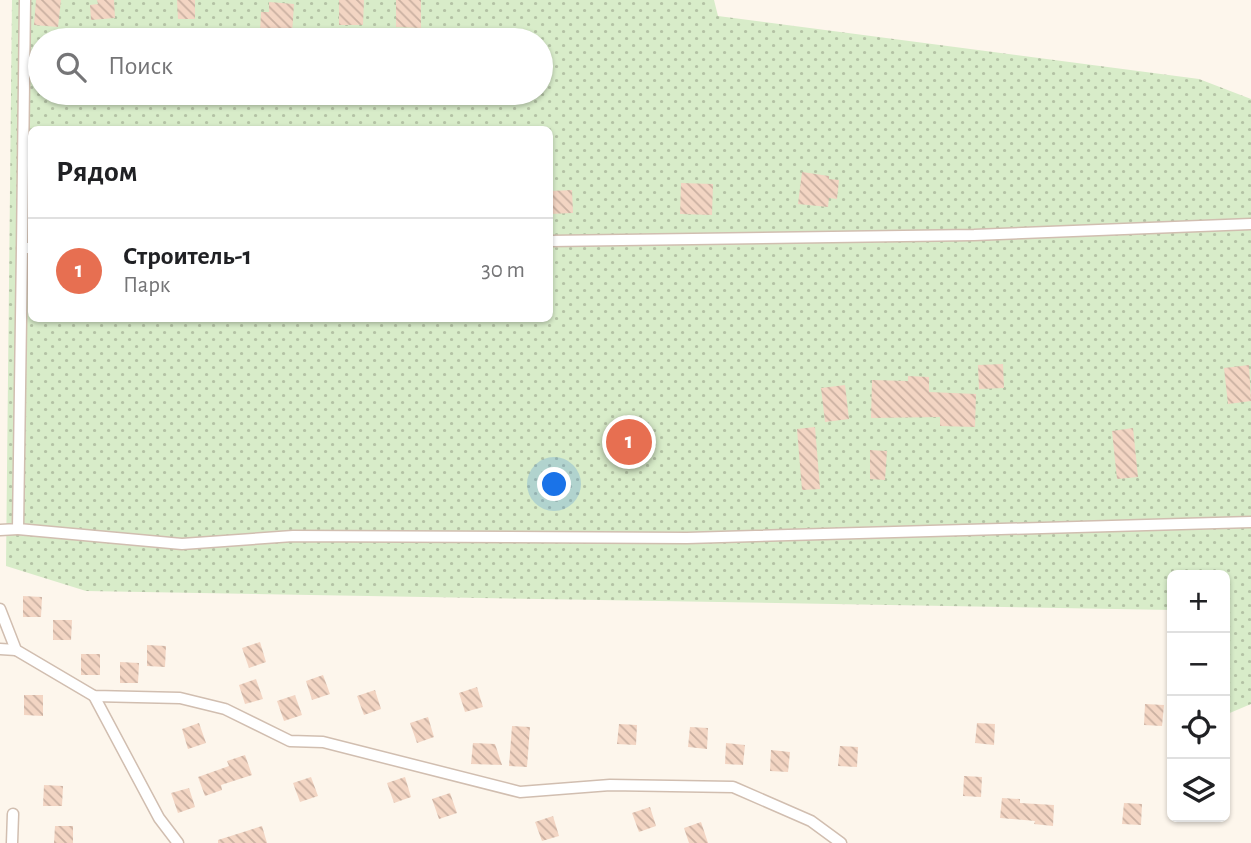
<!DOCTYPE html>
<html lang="ru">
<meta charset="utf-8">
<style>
:root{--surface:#fff;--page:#f2f2f2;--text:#202124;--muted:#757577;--line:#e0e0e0;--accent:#e76f51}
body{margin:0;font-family:"Alegreya Sans",sans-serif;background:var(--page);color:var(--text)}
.controls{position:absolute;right:21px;bottom:21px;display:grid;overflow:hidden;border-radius:10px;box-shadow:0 2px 5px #0004}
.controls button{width:63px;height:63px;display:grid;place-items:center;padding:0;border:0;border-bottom:2px solid var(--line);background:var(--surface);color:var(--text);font:35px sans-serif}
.you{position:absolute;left:555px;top:485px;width:24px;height:24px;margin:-18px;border:5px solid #fff;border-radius:50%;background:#1a73e8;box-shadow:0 0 0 10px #1a73e833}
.badge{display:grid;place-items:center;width:46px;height:46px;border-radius:50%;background:var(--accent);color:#fff;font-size:23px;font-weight:700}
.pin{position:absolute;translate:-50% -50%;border:4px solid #fff;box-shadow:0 2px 7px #0006}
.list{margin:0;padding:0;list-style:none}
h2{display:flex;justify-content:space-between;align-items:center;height:91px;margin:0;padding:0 28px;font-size:30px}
h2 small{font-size:23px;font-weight:400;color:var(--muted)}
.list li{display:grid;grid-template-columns:46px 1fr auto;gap:21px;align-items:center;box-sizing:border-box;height:105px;padding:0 28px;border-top:2px solid var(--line)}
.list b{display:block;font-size:26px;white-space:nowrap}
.list p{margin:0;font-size:23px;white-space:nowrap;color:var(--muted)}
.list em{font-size:23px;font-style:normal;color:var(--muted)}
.icon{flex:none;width:38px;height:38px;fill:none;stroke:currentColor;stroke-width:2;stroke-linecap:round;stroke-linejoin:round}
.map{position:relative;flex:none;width:1251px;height:843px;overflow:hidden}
.search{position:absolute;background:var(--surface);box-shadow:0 2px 5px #0004;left:28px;top:28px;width:525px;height:77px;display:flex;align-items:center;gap:18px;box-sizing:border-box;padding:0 24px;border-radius:38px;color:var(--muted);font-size:26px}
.panel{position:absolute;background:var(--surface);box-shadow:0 2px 5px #0004;left:28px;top:126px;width:525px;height:196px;border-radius:10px}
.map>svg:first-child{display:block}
.green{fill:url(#green-dots);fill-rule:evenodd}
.building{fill:url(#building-back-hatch)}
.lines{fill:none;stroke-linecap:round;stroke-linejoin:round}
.lane-casing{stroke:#d1beb0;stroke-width:13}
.lane{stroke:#fff;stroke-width:10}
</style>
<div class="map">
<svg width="1251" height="843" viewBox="0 0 1251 843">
<defs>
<pattern id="green-dots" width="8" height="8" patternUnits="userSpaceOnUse" patternTransform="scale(1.75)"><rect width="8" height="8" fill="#d8ecc9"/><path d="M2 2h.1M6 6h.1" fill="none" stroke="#b4c2a5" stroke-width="1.8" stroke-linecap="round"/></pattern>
<pattern id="building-back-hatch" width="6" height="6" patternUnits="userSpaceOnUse" patternTransform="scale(1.75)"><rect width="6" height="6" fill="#f3d5c3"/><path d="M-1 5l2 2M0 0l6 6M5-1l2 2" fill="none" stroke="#cab0a1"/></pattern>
</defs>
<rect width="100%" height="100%" fill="#fdf6ec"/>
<!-- green -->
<path class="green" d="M 12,0 L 714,0 L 718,16 L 1199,79 L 1251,99 L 1251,704 L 1225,715 L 1225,575 L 1172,575 L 1172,610 L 86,591 L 6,566 ZM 40,40 L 541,40 L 541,93 L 40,93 ZM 32,130 L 550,130 L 550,318 L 32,318 Z"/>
<!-- building -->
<g class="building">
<polygon points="36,0 61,0 58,27 34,25"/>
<polygon points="97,0 114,0 115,18 91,20 90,5 98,4"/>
<polygon points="177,0 195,0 195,19 178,19"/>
<polygon points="339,0 364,0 363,25 339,25"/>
<polygon points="396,0 421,0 421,28 396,27"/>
<polygon points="269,2 294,4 292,34 260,32 261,12 269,12"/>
<polygon points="802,172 829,176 829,179 839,180 837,199 829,198 828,207 798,204"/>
<polygon points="681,183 713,184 712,215 680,214"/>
<polygon points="572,190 573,213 550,214 550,191"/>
<polygon points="1003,364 1004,388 979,389 978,365"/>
<polygon points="1249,365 1251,401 1228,404 1224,368"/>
<polygon points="908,376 929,377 929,392 976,394 975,427 940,426 940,417 871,418 872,380 908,381"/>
<polygon points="845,385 849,419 825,422 821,388"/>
<polygon points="815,427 820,489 802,490 797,429"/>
<polygon points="1133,428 1138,477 1117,479 1112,431"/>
<polygon points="870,450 887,451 885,480 870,479"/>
<polygon points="23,596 42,597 41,617 23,617"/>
<polygon points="53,620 72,620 71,640 53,640"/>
<polygon points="260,642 266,662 249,668 242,648"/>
<polygon points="147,645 166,646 165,667 147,666"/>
<rect x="81" y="654" width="19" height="21"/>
<polygon points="120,662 139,663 138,683 120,683"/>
<polygon points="323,675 330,694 312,700 306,681"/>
<polygon points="256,679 263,699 245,704 239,685"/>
<polygon points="477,687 483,707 465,712 459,693"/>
<polygon points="375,690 381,709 364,715 357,696"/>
<polygon points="24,695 43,695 43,716 24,715"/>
<polygon points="295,695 302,715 284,721 277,701"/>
<polygon points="1145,704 1164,705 1162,726 1144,725"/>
<polygon points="428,717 434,737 417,743 410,723"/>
<polygon points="199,723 206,743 188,749 182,729"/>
<polygon points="977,723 995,724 994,745 975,743"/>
<polygon points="619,724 637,725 636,745 617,744"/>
<polygon points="512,726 530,727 527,767 509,766"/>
<polygon points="690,727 708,728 707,749 688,747"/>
<polygon points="473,743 495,744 502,765 471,764"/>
<polygon points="726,743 745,745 743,765 725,764"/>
<polygon points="840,746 858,747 857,767 838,766"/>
<polygon points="771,750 790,752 788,772 770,771"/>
<polygon points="245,755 252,775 221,785 222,790 205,796 198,777 229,766 227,761"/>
<polygon points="964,776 982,777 981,797 963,796"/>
<polygon points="311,777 318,796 300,802 293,783"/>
<polygon points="405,777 411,797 394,803 387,783"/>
<polygon points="44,785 63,786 62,806 43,806"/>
<polygon points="189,788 195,807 178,813 171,793"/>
<polygon points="450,793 457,813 439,819 432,799"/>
<polygon points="1002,798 1020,799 1020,803 1054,805 1053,826 1034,824 1035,821 1000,818"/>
<polygon points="1124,803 1142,804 1141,825 1122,824"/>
<polygon points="650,807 656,826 639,832 632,813"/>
<polygon points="553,816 559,836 542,841 535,822"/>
<polygon points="701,822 708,843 689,843 684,828"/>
<polygon points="55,826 73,826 73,843 54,843"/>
<polygon points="262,826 267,843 218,843 218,840"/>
</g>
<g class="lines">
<defs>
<g id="lane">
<polyline points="25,0 22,248 32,248"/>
<polyline points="550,241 974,235 1251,224"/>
<polyline points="18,529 182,544 293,536 687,538 1251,522"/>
<polyline points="0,530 18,529 22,248"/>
<polyline points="0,609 16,650 94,696 180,698 225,709 290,741 323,742 520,792 610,785 733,787 811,821 841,843"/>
<polyline points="0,649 16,650"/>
<polyline points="94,696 159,818 178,843"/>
<polyline points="12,843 13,814"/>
</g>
</defs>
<!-- lane casing -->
<use href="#lane" class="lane-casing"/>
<!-- lane -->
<use href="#lane" class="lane"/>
</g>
</svg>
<div class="controls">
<button>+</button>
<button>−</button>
<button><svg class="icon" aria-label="locate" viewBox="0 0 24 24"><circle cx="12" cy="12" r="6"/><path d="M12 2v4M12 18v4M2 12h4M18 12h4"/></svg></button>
<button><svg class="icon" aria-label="layers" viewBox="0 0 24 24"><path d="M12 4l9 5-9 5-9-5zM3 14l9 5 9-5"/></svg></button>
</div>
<div class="you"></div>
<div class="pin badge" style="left:629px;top:442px">1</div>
<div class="search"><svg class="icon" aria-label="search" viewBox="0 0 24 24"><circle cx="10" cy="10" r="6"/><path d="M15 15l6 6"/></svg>Поиск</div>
<section class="panel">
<h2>Рядом<small></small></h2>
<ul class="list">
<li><span class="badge">1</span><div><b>Строитель-1</b><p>Парк</p></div><em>30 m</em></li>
</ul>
</section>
</div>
